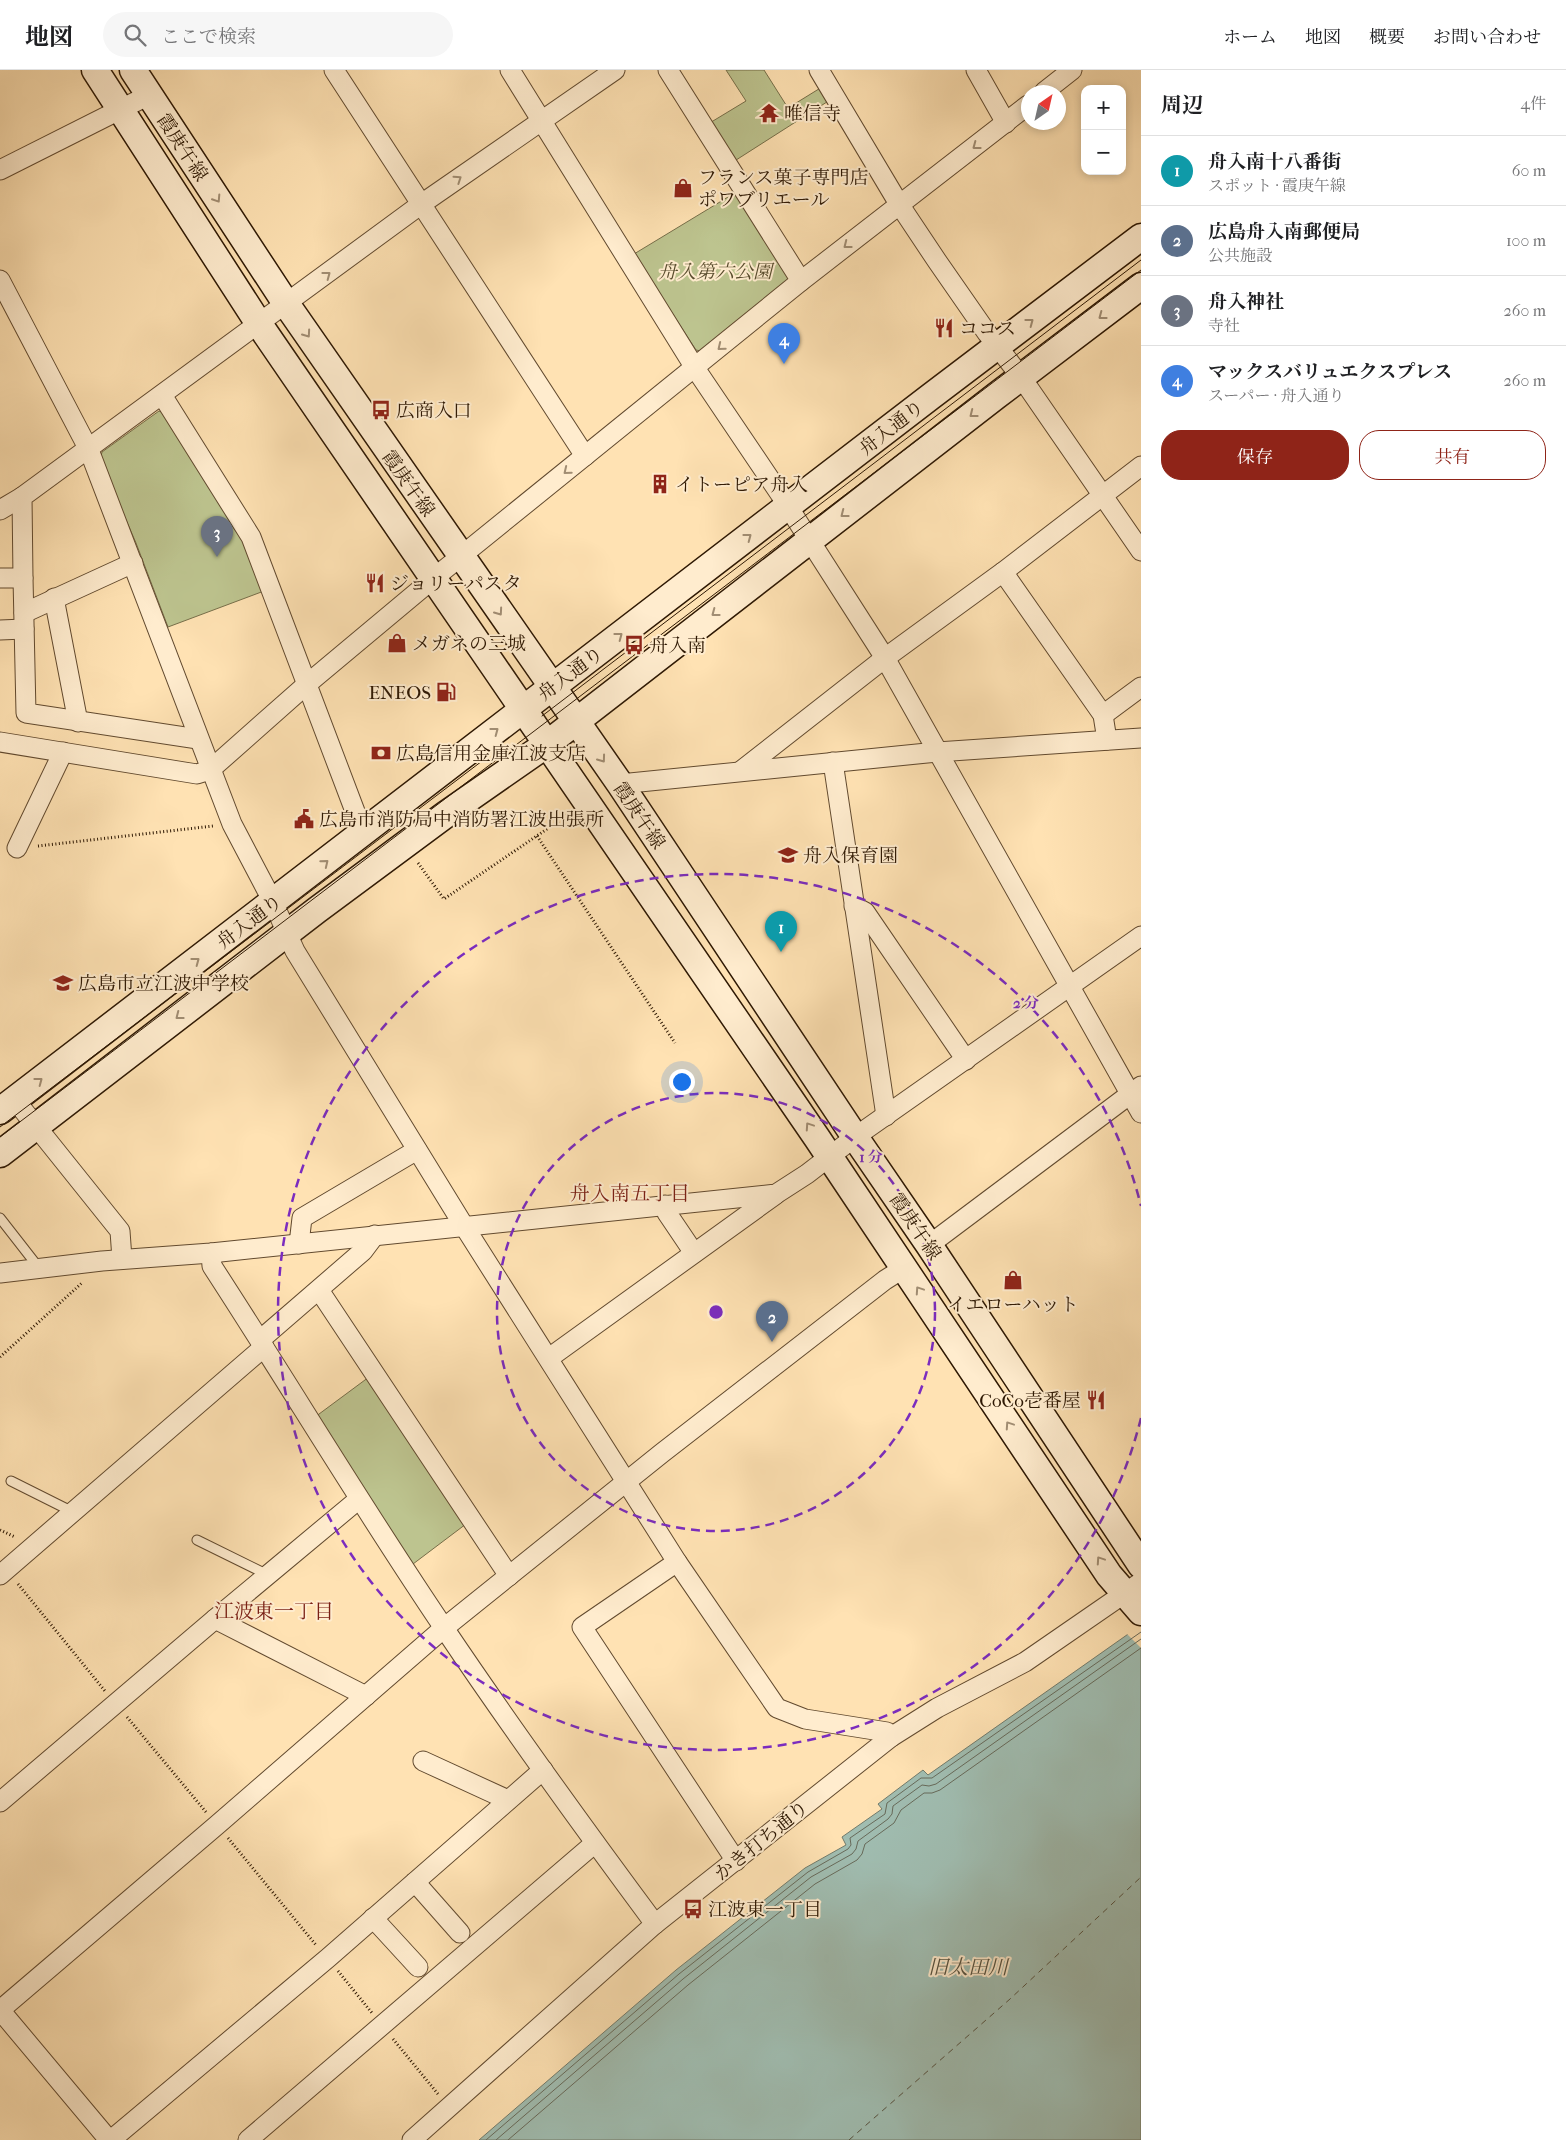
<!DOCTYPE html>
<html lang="ja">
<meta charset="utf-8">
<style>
:root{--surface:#fff;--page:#f6f6f6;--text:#202124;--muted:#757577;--line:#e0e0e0;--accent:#8f2418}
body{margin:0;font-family:"IM FELL French Canon","Noto Serif JP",serif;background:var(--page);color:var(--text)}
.controls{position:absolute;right:15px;top:15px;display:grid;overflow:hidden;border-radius:10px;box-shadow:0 2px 8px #0003}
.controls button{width:45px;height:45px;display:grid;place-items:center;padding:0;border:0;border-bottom:1px solid var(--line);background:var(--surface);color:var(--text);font:25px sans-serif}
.compass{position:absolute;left:1021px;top:15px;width:45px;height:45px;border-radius:50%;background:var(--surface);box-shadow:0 2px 8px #0003;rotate:34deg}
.you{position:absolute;left:681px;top:1011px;width:18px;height:18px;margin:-12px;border:4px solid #fff;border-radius:50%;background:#1a73e8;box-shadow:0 0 0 8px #1a73e833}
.badge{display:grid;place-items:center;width:32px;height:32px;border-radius:50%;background:var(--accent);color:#fff;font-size:16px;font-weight:700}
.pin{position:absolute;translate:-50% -41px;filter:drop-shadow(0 1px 2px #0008)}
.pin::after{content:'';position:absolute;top:26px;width:18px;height:15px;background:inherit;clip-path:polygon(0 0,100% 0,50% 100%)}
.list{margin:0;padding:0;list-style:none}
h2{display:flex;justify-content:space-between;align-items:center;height:65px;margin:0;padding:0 20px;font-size:21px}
h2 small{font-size:16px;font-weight:400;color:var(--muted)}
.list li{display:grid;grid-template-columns:32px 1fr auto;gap:15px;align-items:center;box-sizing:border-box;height:70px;padding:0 20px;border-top:1px solid var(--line)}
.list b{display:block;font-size:19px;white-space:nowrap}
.list p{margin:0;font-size:16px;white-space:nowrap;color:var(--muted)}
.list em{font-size:16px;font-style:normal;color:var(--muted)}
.actions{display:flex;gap:10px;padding:15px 20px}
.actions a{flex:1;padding:11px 0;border:1px solid var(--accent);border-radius:20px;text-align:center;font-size:18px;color:var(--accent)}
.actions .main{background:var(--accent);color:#fff}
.icon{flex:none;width:28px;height:28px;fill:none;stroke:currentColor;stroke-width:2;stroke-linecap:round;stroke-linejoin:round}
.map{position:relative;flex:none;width:1141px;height:2070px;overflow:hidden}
header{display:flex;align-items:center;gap:30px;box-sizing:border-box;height:70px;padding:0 25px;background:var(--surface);border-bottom:1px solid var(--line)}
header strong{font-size:24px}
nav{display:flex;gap:28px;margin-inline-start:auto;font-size:18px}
.search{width:350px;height:45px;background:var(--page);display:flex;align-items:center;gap:12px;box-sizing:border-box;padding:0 18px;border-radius:28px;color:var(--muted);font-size:19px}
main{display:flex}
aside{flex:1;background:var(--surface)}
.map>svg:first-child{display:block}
.green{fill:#bdc48f;stroke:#766e49}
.water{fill:#a0bdb1;stroke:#727b6b}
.pier{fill:#ffe2b3}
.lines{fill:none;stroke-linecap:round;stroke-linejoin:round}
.shore{stroke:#676a5a;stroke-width:1}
.ferry{stroke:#565240;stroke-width:1;stroke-dasharray:6 5;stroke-linecap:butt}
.lane-casing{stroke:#624a2f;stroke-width:11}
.street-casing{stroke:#624a2f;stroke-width:21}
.secondary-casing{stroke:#2e1803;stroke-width:29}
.path{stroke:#2e1803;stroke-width:3;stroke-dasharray:1 2.5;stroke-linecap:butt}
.lane{stroke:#ffecce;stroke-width:9}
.street{stroke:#ffecce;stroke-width:19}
.secondary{stroke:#ffecce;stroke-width:26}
.tram{stroke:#2e1803;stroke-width:1}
.oneway{stroke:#a18d73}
.ring{fill:none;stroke:#7b2cbf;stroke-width:2.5;stroke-dasharray:9 6}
.labels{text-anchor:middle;stroke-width:4;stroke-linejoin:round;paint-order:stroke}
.poi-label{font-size:19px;fill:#2e1803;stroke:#ffecce;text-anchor:start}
.street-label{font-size:19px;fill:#2e1803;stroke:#ffecce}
.park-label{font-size:19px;font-style:italic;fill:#594c2d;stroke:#ffecce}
.neighbourhood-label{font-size:20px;fill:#7a1f14;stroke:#ffecce}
.water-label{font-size:20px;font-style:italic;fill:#565240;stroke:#ffecce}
.centre{fill:#7b2cbf;stroke:#ffecce;stroke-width:2.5}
.ring-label{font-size:15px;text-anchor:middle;font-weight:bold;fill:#7b2cbf;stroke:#ffecce;stroke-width:4;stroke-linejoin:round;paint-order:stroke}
</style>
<header>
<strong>地図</strong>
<div class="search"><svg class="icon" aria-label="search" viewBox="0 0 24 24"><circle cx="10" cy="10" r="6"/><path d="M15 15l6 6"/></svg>ここで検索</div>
<nav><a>ホーム</a><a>地図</a><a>概要</a><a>お問い合わせ</a></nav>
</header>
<main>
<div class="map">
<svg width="1141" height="2070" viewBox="0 0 1141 2070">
<rect width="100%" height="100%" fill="#ffe2b3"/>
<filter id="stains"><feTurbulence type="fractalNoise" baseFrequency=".004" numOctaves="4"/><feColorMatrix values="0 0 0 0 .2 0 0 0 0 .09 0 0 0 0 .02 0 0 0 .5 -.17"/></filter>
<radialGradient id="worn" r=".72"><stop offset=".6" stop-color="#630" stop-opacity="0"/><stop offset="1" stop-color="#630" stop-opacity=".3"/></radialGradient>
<!-- green -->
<g class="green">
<polygon points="726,0 764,0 788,38 822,17 830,30 733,92 708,54 746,31"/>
<polygon points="738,121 790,203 788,214 705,282 696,280 634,184"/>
<polygon points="159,341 164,343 242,457 264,521 168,557 136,473 100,390 102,382"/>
<polygon points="369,1307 466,1454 413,1494 315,1347"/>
</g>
<!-- water -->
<polygon class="water" points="1141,1555 1141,2070 479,2070 676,1900 805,1798 846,1775 842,1767 882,1739 878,1734 923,1700 928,1705"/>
<!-- pier -->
<polygon class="pier" points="1141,1553 1141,1578 1126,1563"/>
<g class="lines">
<!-- shore -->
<g class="shore">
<polyline points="486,2070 679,1904 808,1802 848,1779 851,1775 850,1768 885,1744 887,1733 921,1708 932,1708 1141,1562"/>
<polyline points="496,2070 683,1909 811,1807 852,1784 856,1779 858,1771 888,1749 892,1744 893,1736 922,1715 929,1716 936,1714 1141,1569"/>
<polyline points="508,2070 688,1915 815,1814 857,1790 862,1784 865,1774 894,1753 901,1740 924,1723 932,1723 940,1720 1141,1578"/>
</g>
<!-- ferry -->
<polyline class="ferry" points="849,2070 1010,1929 1141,1807"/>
<defs>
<g id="lane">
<polyline points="0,1148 39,1198"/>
<polyline points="11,1411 73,1442"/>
<polyline points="197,1470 268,1505"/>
</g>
<g id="street">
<polyline points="334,0 585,386"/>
<polyline points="510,0 695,298 780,424 885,588 1141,1043"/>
<polyline points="668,0 801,211"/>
<polyline points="819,0 899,134 937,191 987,263 1021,307 1141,481"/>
<polyline points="976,0 1006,53"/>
<polyline points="1044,22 1072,0"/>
<polyline points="0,100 149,25"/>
<polyline points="0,210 89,380 232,754 273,832 295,881 464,1156 677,1492 777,1638 805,1649 887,1662 891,1667"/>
<polyline points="162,325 251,467 356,744 365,760"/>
<polyline points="0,440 22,427"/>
<polyline points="1003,502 1103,645 1107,670"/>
<polyline points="0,508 23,508 26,643 198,669"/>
<polyline points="23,508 22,427 420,135 615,0"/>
<polyline points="54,528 78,652"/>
<polyline points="24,543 133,493"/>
<polyline points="0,560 24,559"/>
<polyline points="1103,645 1141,617"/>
<polyline points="0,672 197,704 210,700 306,615 434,508 801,211 1028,35"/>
<polyline points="833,692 886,1046"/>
<polyline points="742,700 885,588 1003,502 1141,396"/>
<polyline points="620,714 937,682 1141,668"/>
<polyline points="17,778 63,682"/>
<polyline points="854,836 865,842 966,990"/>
<polyline points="15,1030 120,1161 122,1189"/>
<polyline points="665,1135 667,1143 694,1183"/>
<polyline points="299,1174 302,1148 417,1080"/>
<polyline points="929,1175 1141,1016"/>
<path d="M 211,1183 L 212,1196 C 290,1316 364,1440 444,1558 C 512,1659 583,1757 655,1854"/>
<polyline points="0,1203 102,1191 211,1183 776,1124 807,1104 855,1067 1141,866"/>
<polyline points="319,1220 509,1506"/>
<polyline points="260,1270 363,1181 375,1165"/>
<polyline points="549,1288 775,1125"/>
<polyline points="677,1492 582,1557 736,1791"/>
<polyline points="0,1505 264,1277"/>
<polyline points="215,1549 366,1626"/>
<polyline points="423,1691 508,1730"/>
<polyline points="0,1732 215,1549 359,1429"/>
<polyline points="415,1812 460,1863"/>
<polyline points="373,1848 418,1897"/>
<polyline points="0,1940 109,2070"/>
<polyline points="0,1943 6,1935 217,1755 444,1558 662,1383 885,1210 904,1198"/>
<polyline points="111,2070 328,1888 543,1700"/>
<polyline points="248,2070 595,1773"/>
<polyline points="412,2070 655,1854 891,1667 937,1638 1025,1592 1141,1512"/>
</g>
<g id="secondary">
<polyline points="95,0 259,254 817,1068 1109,1505 1141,1542"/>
<polyline points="133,0 287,235 620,714 855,1067 929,1175 1141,1495"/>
<polyline points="0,1041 930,327 1141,167"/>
<polyline points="0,1084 317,840 445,745 547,674 996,326 1141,216"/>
</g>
</defs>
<!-- lane casing -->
<use href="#lane" class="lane-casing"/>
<!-- street casing -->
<use href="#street" class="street-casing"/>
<!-- secondary casing -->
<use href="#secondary" class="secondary-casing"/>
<!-- path -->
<g class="path">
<polyline points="537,766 675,973"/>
<polyline points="38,776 213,756"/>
<polyline points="418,793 444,829 569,744"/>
<polyline points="0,1287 83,1212"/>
<polyline points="0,1460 15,1467"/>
<polyline points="18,1514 105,1621"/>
<polyline points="127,1647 206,1742"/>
<polyline points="228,1768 316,1875"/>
<polyline points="338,1901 372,1943"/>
<polyline points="393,1969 438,2024"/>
</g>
<!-- lane -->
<use href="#lane" class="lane"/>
<!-- street -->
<use href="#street" class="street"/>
<!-- secondary -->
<use href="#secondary" class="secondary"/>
<!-- tram -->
<g class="tram">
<polyline points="542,646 1141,190"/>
<polyline points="0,1057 486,688"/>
<polyline points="0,1067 1141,200"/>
</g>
</g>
<!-- one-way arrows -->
<defs><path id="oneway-chevron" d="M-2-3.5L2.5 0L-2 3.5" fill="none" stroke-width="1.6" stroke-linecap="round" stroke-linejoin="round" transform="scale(1.25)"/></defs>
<g class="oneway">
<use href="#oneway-chevron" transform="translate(976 76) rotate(143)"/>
<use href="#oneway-chevron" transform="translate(458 109) rotate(-34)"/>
<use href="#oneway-chevron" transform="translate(217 129) rotate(57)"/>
<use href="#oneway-chevron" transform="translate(847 175) rotate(142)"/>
<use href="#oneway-chevron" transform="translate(327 205) rotate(-37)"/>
<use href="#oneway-chevron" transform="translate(1102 246) rotate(143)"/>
<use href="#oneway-chevron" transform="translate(1030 252) rotate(-37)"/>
<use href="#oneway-chevron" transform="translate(307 264) rotate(55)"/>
<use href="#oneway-chevron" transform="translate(721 277) rotate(141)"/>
<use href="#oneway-chevron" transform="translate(973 344) rotate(142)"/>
<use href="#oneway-chevron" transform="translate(567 401) rotate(141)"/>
<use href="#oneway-chevron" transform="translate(844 444) rotate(142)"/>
<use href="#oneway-chevron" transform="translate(748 467) rotate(-37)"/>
<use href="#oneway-chevron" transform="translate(499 542) rotate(55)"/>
<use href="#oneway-chevron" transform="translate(715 543) rotate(143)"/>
<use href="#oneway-chevron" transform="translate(619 566) rotate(-37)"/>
<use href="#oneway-chevron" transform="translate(495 661) rotate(-37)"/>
<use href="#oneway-chevron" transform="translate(602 689) rotate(54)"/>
<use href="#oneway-chevron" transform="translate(325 793) rotate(-39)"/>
<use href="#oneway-chevron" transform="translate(196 891) rotate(-37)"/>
<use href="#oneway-chevron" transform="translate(179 946) rotate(142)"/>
<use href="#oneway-chevron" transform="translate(39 1011) rotate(-37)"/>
<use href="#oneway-chevron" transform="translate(809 1056) rotate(-124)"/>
<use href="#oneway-chevron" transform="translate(919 1220) rotate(-124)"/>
<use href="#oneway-chevron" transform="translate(1009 1355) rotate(-124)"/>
<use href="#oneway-chevron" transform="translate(1100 1490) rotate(-124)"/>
</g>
<!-- distance rings -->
<g class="ring">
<circle cx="716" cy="1242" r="219"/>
<path d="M1141 1348A438 438 0 1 1 1141 1136"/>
</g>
<!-- icons -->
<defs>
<symbol id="temple-bare" viewBox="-9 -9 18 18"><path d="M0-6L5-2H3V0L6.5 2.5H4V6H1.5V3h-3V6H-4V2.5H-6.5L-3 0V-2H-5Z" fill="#8f2418" stroke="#ffecce" stroke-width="2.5" paint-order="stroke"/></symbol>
<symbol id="shop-bare" viewBox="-9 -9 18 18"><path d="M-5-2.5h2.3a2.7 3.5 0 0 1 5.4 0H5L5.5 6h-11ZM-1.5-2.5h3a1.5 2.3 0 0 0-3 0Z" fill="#8f2418" stroke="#ffecce" stroke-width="2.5" paint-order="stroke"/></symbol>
<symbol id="restaurant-bare" viewBox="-9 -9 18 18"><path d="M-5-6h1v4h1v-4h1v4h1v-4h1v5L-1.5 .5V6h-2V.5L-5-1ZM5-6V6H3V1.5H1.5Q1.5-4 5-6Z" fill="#8f2418" stroke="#ffecce" stroke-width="2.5" paint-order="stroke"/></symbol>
<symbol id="bus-bare" viewBox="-9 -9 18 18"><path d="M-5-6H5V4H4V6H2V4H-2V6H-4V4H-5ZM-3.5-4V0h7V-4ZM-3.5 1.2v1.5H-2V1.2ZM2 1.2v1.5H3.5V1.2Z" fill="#8f2418" stroke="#ffecce" stroke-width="2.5" paint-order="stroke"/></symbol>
<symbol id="building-bare" viewBox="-9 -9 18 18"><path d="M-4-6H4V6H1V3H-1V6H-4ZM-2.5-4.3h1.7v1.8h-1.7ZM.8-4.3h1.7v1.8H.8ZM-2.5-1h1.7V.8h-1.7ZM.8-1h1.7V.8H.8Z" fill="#8f2418" stroke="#ffecce" stroke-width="2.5" paint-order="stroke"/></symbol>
<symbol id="fuel-bare" viewBox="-9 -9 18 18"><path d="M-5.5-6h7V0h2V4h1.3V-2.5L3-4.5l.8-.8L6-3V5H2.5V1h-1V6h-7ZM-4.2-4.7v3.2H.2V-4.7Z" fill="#8f2418" stroke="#ffecce" stroke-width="2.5" paint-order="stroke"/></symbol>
<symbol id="bank-bare" viewBox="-9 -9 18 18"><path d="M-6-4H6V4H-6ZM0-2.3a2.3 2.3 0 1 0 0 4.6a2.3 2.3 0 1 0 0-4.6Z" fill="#8f2418" stroke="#ffecce" stroke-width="2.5" paint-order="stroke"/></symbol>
<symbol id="civic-bare" viewBox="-9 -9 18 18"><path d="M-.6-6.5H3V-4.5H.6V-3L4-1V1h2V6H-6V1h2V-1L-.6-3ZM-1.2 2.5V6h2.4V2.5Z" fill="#8f2418" stroke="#ffecce" stroke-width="2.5" paint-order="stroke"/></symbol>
<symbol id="school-bare" viewBox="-9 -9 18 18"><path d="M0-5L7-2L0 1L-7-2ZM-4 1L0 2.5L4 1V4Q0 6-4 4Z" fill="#8f2418" stroke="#ffecce" stroke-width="2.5" paint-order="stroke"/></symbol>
</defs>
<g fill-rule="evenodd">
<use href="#temple-bare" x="755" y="29" width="28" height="28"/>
<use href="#shop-bare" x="669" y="104" width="28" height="28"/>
<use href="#restaurant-bare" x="930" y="244" width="28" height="28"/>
<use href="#bus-bare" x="367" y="326" width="28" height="28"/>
<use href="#building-bare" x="646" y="400" width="28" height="28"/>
<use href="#restaurant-bare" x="361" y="499" width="28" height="28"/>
<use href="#shop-bare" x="383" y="559" width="28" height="28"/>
<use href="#bus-bare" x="620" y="561" width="28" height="28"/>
<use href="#fuel-bare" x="432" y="608" width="28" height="28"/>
<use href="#bank-bare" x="367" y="669" width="28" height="28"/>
<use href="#civic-bare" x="290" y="735" width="28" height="28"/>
<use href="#school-bare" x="774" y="771" width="28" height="28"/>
<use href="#school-bare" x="49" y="899" width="28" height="28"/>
<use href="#shop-bare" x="999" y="1196" width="28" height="28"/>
<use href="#restaurant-bare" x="1082" y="1316" width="28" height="28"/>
<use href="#bus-bare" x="679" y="1825" width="28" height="28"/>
</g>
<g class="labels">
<!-- poi labels -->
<g class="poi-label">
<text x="784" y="50">唯信寺</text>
<text x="698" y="114">フランス菓子専門店<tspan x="698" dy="22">ポワブリエール</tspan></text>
<text x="959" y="265">ココス</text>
<text x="396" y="347">広商入口</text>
<text x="675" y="421">イトーピア舟入</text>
<text x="390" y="520">ジョリーパスタ</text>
<text x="412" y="580">メガネの三城</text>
<text x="649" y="582">舟入南</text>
<text x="431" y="629" text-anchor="end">ENEOS</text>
<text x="396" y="690">広島信用金庫江波支店</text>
<text x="319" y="756">広島市消防局中消防署江波出張所</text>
<text x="803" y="792">舟入保育園</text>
<text x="78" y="920">広島市立江波中学校</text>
<text x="1013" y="1241" text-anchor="middle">イエローハット</text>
<text x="1081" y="1337" text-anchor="end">CoCo壱番屋</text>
<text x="708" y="1846">江波東一丁目</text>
</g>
<!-- street labels -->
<g class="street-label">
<text transform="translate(183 77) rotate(57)" y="7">霞庚午線</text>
<text transform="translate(891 357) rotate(-38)" y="7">舟入通り</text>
<text transform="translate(409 413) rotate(55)" y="7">霞庚午線</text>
<text transform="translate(570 603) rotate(-37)" y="7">舟入通り</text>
<text transform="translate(640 745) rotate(56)" y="7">霞庚午線</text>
<text transform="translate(249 851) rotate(-37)" y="7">舟入通り</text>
<text transform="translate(916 1156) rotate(56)" y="7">霞庚午線</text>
<text transform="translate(761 1770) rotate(-39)" y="7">かき打ち通り</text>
</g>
<!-- park labels -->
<g class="park-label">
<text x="715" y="208">舟入第六公園</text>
</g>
<!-- neighbourhood labels -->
<g class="neighbourhood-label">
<text x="630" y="1130">舟入南五丁目</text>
<text x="274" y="1548">江波東一丁目</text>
</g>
<!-- water labels -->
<g class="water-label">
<text x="968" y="1904">旧太田川</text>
</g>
</g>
<circle cx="716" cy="1242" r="8" class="centre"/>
<g class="ring-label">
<text x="1026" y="938">2 分</text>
<text x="871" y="1092">1 分</text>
</g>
<rect width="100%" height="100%" filter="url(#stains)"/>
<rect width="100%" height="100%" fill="url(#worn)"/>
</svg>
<div class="controls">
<button>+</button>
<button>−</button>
</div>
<svg class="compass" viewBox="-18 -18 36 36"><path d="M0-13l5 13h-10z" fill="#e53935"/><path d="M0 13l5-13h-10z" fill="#757577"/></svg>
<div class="you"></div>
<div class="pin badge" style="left:781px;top:882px;background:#0f9aa8">1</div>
<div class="pin badge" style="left:772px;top:1272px;background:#5c6f8a">2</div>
<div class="pin badge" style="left:217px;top:487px;background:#6b7280">3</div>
<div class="pin badge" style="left:784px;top:294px;background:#3f7fe0">4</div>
</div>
<aside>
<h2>周辺<small>4件</small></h2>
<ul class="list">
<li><span class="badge" style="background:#0f9aa8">1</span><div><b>舟入南十八番街</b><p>スポット · 霞庚午線</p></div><em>60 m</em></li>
<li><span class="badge" style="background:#5c6f8a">2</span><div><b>広島舟入南郵便局</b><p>公共施設</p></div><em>100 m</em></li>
<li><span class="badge" style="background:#6b7280">3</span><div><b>舟入神社</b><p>寺社</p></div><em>260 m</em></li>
<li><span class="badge" style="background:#3f7fe0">4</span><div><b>マックスバリュエクスプレス</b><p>スーパー · 舟入通り</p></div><em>260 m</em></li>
</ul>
<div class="actions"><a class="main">保存</a><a>共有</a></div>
</aside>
</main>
